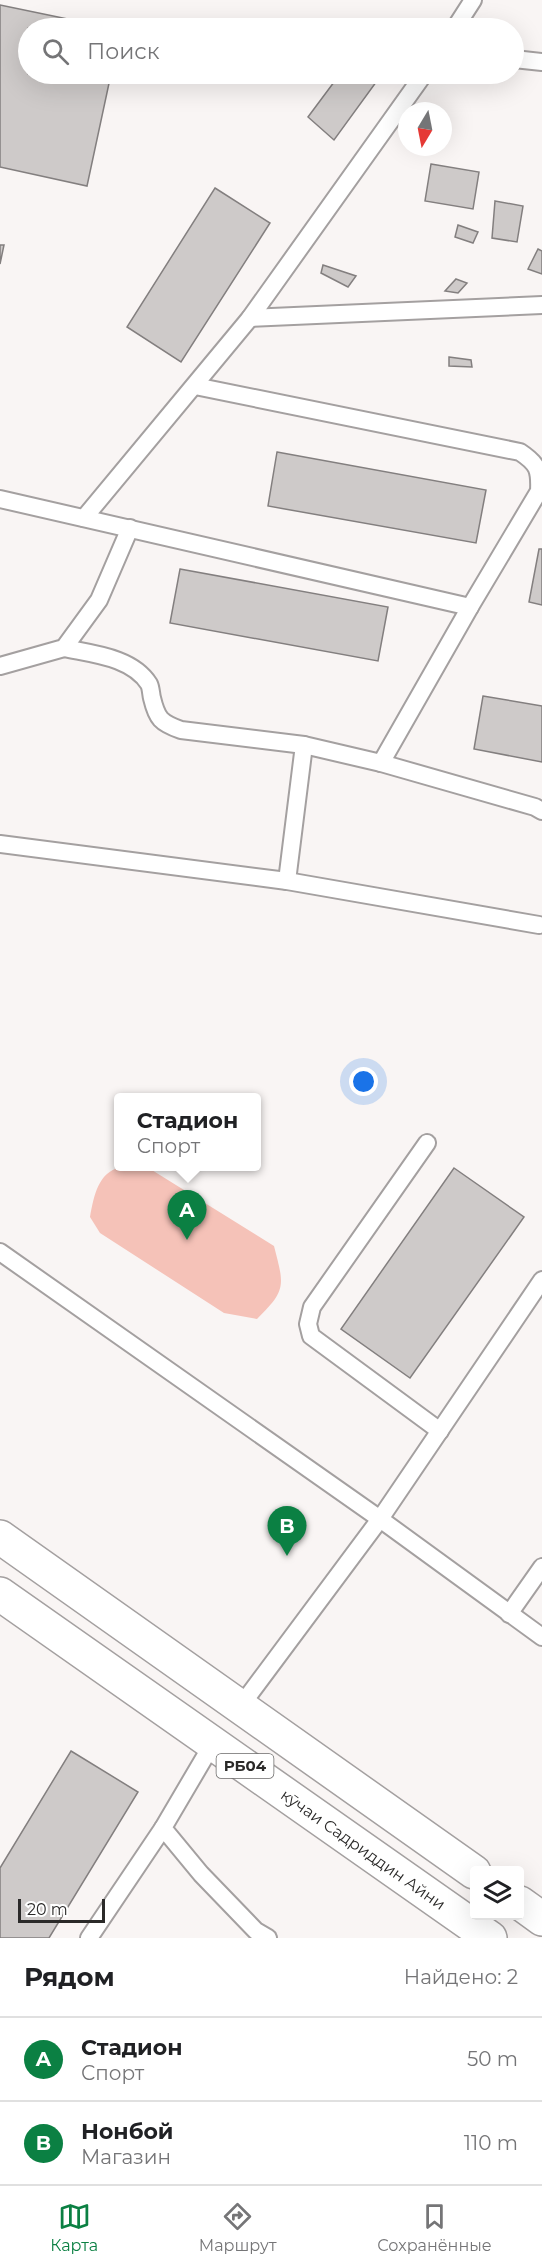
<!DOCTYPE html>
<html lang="ru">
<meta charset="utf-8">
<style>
:root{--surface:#fff;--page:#f2f2f2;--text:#202124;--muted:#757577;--line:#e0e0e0;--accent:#0b8043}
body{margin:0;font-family:Montserrat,sans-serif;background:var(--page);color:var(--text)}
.controls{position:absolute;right:18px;bottom:18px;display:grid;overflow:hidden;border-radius:6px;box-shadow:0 6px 24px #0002}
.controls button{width:54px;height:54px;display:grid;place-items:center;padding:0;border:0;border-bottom:2px solid var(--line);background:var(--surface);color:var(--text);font:30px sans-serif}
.compass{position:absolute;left:398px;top:102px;width:54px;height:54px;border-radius:50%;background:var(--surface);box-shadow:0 6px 24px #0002;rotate:190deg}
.scale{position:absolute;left:18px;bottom:15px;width:87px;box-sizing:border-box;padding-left:6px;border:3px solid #2b2a29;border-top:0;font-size:16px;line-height:21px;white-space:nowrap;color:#2b2a29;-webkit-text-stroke:4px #fff;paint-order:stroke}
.you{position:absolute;left:364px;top:1082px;width:21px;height:21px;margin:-15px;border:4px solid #fff;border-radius:50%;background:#1a73e8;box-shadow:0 0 0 9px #1a73e833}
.badge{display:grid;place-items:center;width:39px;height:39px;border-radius:50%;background:var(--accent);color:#fff;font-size:20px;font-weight:700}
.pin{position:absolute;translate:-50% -50px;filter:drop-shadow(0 2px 3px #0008)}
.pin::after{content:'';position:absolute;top:32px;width:21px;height:18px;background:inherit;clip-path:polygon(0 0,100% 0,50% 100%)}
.popup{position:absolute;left:114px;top:1093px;width:147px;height:78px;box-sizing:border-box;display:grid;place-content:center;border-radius:6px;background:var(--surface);filter:drop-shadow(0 2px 4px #0005);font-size:20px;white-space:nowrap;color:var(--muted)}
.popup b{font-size:22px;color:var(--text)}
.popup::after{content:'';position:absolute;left:50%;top:100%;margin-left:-12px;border:12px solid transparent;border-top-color:var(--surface)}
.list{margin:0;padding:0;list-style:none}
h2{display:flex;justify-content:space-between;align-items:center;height:78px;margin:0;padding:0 24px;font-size:26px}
h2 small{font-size:20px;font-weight:400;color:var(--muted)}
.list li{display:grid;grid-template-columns:39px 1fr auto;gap:18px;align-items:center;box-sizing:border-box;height:84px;padding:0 24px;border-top:2px solid var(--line)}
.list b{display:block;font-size:22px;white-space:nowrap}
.list p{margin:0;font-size:20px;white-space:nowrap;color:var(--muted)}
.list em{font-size:20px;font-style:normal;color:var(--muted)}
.icon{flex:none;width:33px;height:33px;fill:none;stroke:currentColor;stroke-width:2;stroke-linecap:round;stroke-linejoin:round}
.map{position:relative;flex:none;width:542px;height:1938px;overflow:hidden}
.search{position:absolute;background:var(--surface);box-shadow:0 6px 24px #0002;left:18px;right:18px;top:18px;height:66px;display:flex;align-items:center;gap:15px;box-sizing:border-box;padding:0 21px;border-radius:33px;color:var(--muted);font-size:22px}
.sheet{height:246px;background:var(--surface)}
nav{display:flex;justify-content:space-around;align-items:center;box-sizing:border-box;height:84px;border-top:2px solid var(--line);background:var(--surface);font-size:16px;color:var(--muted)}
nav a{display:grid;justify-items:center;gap:3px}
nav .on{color:var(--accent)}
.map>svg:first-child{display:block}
.green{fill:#f5c2b8}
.building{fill:#cecac9;stroke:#837f7f;stroke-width:1.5}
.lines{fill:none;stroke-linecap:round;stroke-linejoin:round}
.service-casing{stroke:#a4a0a0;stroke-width:20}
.trunk-casing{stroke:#a4a0a0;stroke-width:36}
.service{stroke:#fff;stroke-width:16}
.trunk{stroke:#fff;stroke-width:33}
.labels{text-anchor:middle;stroke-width:6;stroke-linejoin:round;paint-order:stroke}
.shield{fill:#fff;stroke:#6b6a69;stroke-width:1.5}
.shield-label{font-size:15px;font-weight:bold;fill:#2b2a29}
.street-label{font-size:16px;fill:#2b2a29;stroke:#fff}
</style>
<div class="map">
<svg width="542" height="1938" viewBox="0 0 542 1938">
<rect width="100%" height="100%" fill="#f9f5f4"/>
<!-- green -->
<path class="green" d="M 121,1167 L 147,1167 L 274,1246 C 284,1285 287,1290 257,1319 L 224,1313 L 100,1233 L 90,1217 C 94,1196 98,1172 121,1167 Z"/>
<!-- building -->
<g class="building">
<polygon points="0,5 111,28 28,28 28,74 111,74 87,186 0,167"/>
<polygon points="340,74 382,74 334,140 308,117"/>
<polygon points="431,164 479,172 473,209 425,201"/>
<polygon points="215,188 270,223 181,362 127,327"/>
<polygon points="495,201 523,206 517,242 492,238"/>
<polygon points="458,225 478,232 473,243 455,237"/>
<polygon points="0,245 4,245 0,264"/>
<polygon points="538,249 542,251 542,274 528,269"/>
<polygon points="323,265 356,276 348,287 321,273"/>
<polygon points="456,279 467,283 458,293 445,291"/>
<polygon points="449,357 471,360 472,367 449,366"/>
<polygon points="277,452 486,490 476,543 268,506"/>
<polygon points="539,549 542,549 542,605 529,602"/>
<polygon points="180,569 388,607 378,661 170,623"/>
<polygon points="483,696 542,706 542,762 474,749"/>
<polygon points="454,1168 524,1217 410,1378 341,1329"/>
<polygon points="71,1751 138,1792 49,1938 0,1938 0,1868"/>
</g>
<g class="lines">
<defs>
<g id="service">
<polyline points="455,28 473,0"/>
<polyline points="514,59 542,62"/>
<polyline points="250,318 542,305"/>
<path d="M 0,499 L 470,607 L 539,491 C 540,470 538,464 520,452 L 195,386"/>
<polyline points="84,518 250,318 424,74"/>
<path d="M 64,648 C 92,654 132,657 149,684 C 151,688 151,694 152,698 C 157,719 161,723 181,730 L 304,745 L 381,763 L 535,807 L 542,811"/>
<polyline points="0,666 64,648 99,600 130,528"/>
<polyline points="381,763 470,607"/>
<polyline points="0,844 287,881 539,925"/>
<polyline points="287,881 304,745"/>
<polyline points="427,1143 312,1307 308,1324 311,1336 440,1431"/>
<polyline points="0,1252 380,1519 542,1637"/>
<polyline points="509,1614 542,1567"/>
<polyline points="240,1707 380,1519 542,1280"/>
<polyline points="213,1743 163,1828 201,1874 256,1931 268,1938"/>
<polyline points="89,1938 163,1828"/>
</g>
<g id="trunk">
<polyline points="0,1537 474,1872"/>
<path id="s1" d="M 0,1594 L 490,1938"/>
<polyline points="520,1903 542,1919"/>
</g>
</defs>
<!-- service casing -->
<use href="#service" class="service-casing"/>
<!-- trunk casing -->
<use href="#trunk" class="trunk-casing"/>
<!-- service -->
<use href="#service" class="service"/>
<!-- trunk -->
<use href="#trunk" class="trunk"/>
</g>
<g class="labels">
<!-- shield labels -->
<rect class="shield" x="216.5" y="1754" width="57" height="24" rx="4.5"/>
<g class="shield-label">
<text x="245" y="1771">РБ04</text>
</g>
<!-- street labels -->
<g class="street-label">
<text dy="6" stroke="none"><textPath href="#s1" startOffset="444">кӯчаи Садриддин Айни</textPath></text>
</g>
</g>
</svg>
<div class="controls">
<button><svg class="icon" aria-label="layers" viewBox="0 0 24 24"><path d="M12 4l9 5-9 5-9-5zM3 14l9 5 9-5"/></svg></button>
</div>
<svg class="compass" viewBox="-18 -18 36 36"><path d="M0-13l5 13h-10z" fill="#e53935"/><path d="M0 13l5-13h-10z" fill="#757577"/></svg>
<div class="scale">20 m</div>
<div class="you"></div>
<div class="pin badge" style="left:187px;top:1240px">A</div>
<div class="popup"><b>Стадион</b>Спорт</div>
<div class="pin badge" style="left:287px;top:1556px">B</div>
<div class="search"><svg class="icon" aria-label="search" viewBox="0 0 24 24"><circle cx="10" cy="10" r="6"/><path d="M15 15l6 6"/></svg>Поиск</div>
</div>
<section class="sheet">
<h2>Рядом<small>Найдено: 2</small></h2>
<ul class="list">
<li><span class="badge">A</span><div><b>Стадион</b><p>Спорт</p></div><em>50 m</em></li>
<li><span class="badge">B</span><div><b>Нонбой</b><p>Магазин</p></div><em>110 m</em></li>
</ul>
</section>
<nav>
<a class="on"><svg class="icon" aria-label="map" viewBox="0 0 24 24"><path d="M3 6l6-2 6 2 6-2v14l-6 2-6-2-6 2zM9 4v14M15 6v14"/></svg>Карта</a>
<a><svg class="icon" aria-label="directions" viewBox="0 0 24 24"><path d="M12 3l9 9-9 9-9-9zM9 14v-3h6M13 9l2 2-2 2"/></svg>Маршрут</a>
<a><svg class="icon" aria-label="saved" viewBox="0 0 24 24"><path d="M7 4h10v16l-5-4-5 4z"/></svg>Сохранённые</a>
</nav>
